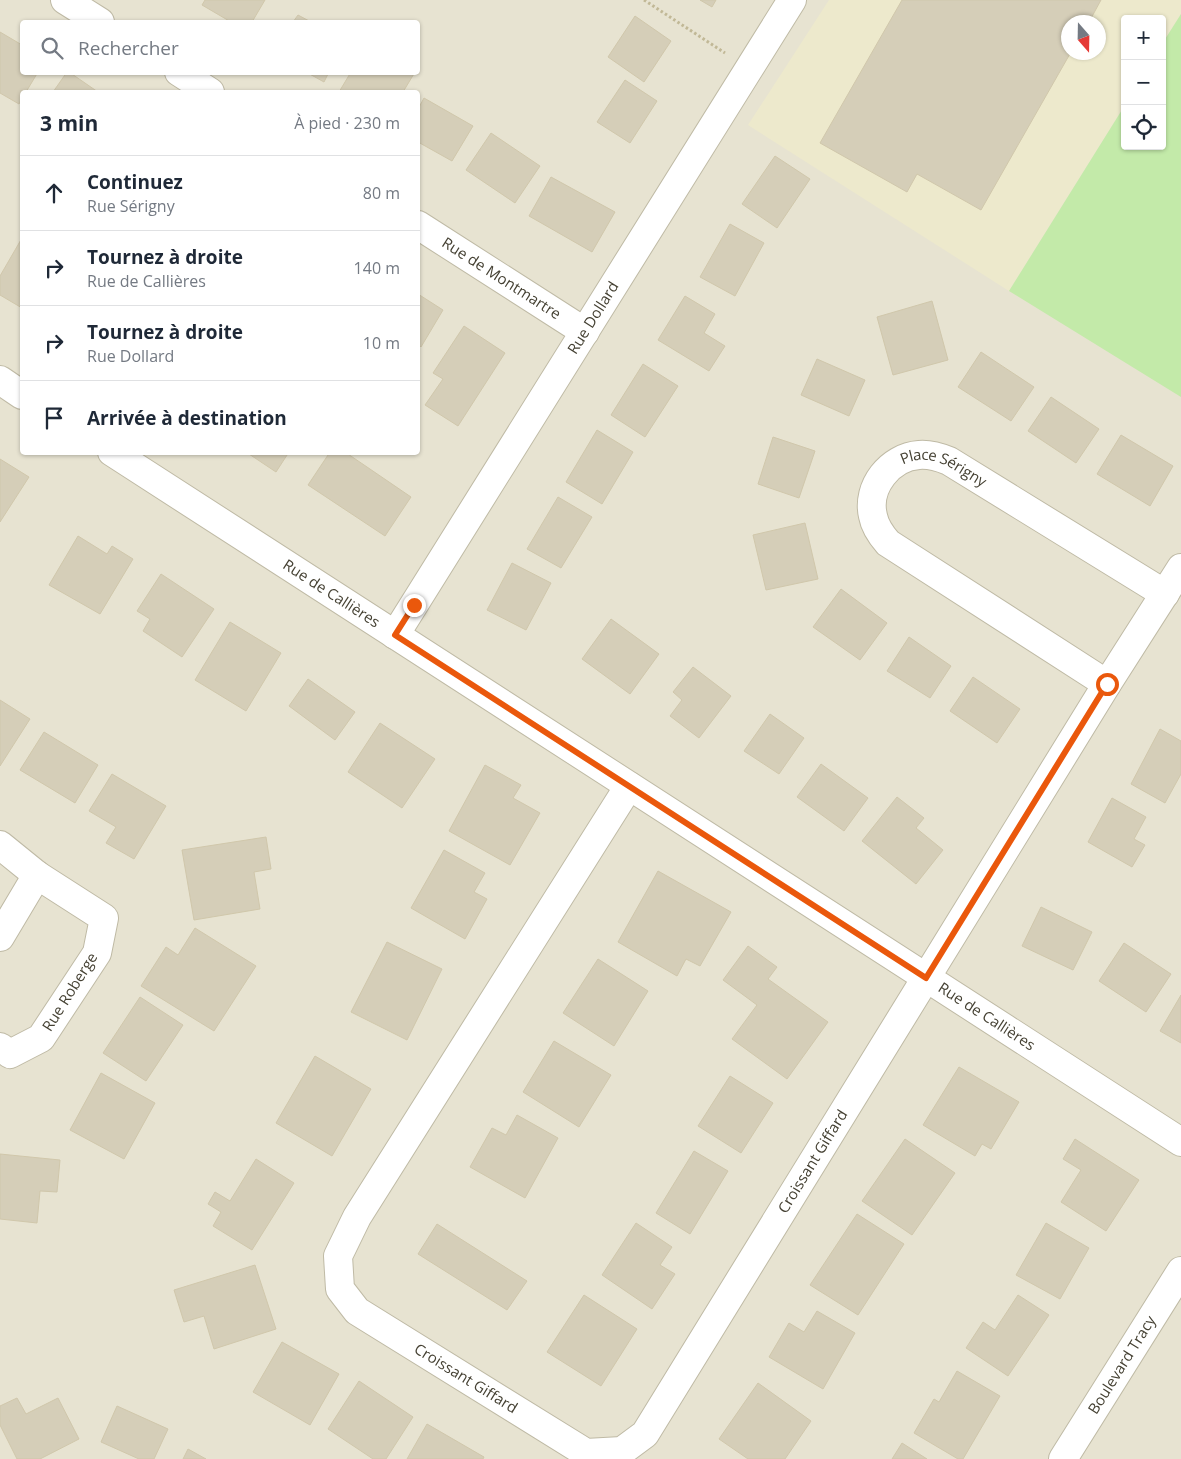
<!DOCTYPE html>
<html lang="fr">
<meta charset="utf-8">
<style>
:root{--surface:#fff;--page:#f2f2f3;--text:#1f2937;--muted:#747a83;--line:#e0e1e3}
body{margin:0;font-family:"Open Sans",sans-serif;background:var(--page);color:var(--text)}
.controls{position:absolute;right:15px;top:15px;display:grid;overflow:hidden;border-radius:5px;box-shadow:0 1px 4px #0004}
.controls button{width:45px;height:45px;display:grid;place-items:center;padding:0;border:0;border-bottom:1px solid var(--line);background:var(--surface);color:var(--text);font:25px sans-serif}
.compass{position:absolute;left:1061px;top:15px;width:45px;height:45px;border-radius:50%;background:var(--surface);box-shadow:0 1px 4px #0004;rotate:160deg}
.stop{position:absolute;width:15px;height:15px;margin:-11px;border:4px solid #ea580c;border-radius:50%;background:#fff}
.stop.end{background:#ea580c;border-color:#fff;box-shadow:0 1px 5px #0008}
.list{margin:0;padding:0;list-style:none}
h2{display:flex;justify-content:space-between;align-items:center;height:65px;margin:0;padding:0 20px;font-size:21px}
h2 small{font-size:16px;font-weight:400;color:var(--muted)}
.list li{display:grid;grid-template-columns:32px 1fr auto;gap:15px;align-items:center;box-sizing:border-box;height:75px;padding:0 20px;border-top:1px solid var(--line)}
.list b{display:block;font-size:19px;white-space:nowrap}
.list p{margin:0;font-size:16px;white-space:nowrap;color:var(--muted)}
.list em{font-size:16px;font-style:normal;color:var(--muted)}
.icon{flex:none;width:28px;height:28px;fill:none;stroke:currentColor;stroke-width:2;stroke-linecap:round;stroke-linejoin:round}
.map{position:relative;flex:none;width:1181px;height:1459px;overflow:hidden}
.search{position:absolute;background:var(--surface);box-shadow:0 1px 4px #0004;left:20px;top:20px;width:400px;height:55px;display:flex;align-items:center;gap:12px;box-sizing:border-box;padding:0 18px;border-radius:5px;color:var(--muted);font-size:19px}
.panel{position:absolute;background:var(--surface);box-shadow:0 1px 4px #0004;left:20px;top:90px;width:400px;height:365px;border-radius:5px}
.map>svg:first-child{display:block}
.residential{fill:#e7e3d1;fill-rule:evenodd}
.education{fill:#ede9cc;fill-rule:evenodd}
.green{fill:#c3eaa9}
.building{fill:#d5ceb8;stroke:#d0c7ab}
.lines{fill:none;stroke-linecap:round;stroke-linejoin:round}
.minor-casing{stroke:#bfbaa5;stroke-width:30}
.path{stroke:#c1b896;stroke-width:3;stroke-dasharray:2.5 2.5;stroke-linecap:butt}
.minor{stroke:#fff;stroke-width:28}
.route{stroke:#ea580c;stroke-width:6}
.labels{text-anchor:middle;stroke-width:4.5;stroke-linejoin:round;paint-order:stroke}
.street-label{font-size:15px;fill:#454133;stroke:#fff}
</style>
<div class="map">
<svg width="1181" height="1459" viewBox="0 0 1181 1459">
<rect width="100%" height="100%" fill="#f3f0e3"/>
<!-- residential -->
<path class="residential" d="M 0,0 L 1181,0 L 1181,1459 L 0,1459 ZM 1125,19 L 1162,19 L 1162,146 L 1125,146 ZM 22,22 L 418,22 L 418,72 L 22,72 ZM 1068,22 L 1098,22 L 1098,52 L 1068,52 ZM 22,92 L 418,92 L 418,452 L 22,452 Z"/>
<!-- education -->
<path class="education" d="M 829,0 L 1181,0 L 1181,14 L 1162,44 L 1162,19 L 1125,19 L 1125,105 L 1009,291 L 748,125 ZM 1068,22 L 1098,22 L 1098,52 L 1068,52 Z"/>
<!-- green -->
<polygon class="green" points="1181,14 1181,397 1009,291 1125,105 1125,146 1162,146 1162,44"/>
<!-- building -->
<g class="building">
<polygon points="205,0 265,0 252,22 231,22 202,5"/>
<polygon points="700,0 716,0 712,7"/>
<polygon points="902,0 1101,0 1089,22 1068,22 1068,52 1071,52 981,210 917,174 907,192 820,143"/>
<polygon points="298,15 311,22 293,22"/>
<polygon points="635,16 671,41 644,82 608,57"/>
<polygon points="0,32 22,45 22,72 38,72 26,92 22,92 22,98 19,104 0,93"/>
<polygon points="67,72 69,72 98,92 53,92"/>
<polygon points="306,72 329,72 324,82"/>
<polygon points="351,72 415,72 403,92 339,92"/>
<polygon points="625,80 657,101 630,143 597,122"/>
<polygon points="424,98 473,126 452,161 418,142 418,109"/>
<polygon points="491,133 540,166 515,203 466,170"/>
<polygon points="775,156 810,179 777,228 742,204"/>
<polygon points="551,177 615,212 592,252 529,216"/>
<polygon points="730,224 764,243 735,296 700,277"/>
<polygon points="22,238 22,308 0,295 0,276"/>
<polygon points="418,294 443,310 421,347 418,344"/>
<polygon points="685,296 715,314 704,333 725,346 709,371 658,340"/>
<polygon points="932,301 948,360 893,375 877,317"/>
<polygon points="464,326 505,353 458,426 425,405 443,379 433,373"/>
<polygon points="981,352 1034,387 1011,421 958,387"/>
<polygon points="817,359 865,380 849,416 801,395"/>
<polygon points="643,364 678,386 645,437 611,415"/>
<polygon points="1051,397 1099,429 1076,463 1028,431"/>
<polygon points="597,430 633,452 602,504 566,482"/>
<polygon points="1121,435 1173,466 1150,506 1097,474"/>
<polygon points="773,437 815,451 799,498 758,484"/>
<polygon points="246,452 289,452 276,472"/>
<polygon points="330,452 345,452 411,497 385,536 308,485"/>
<polygon points="0,459 29,477 0,522"/>
<polygon points="558,497 592,517 561,568 527,549"/>
<polygon points="805,523 818,579 766,590 753,535"/>
<polygon points="78,536 107,554 112,546 133,559 100,614 49,585"/>
<polygon points="512,563 551,583 526,630 487,610"/>
<polygon points="161,574 214,609 182,657 143,631 150,619 137,611"/>
<polygon points="841,589 887,623 860,660 813,627"/>
<polygon points="611,619 659,654 630,694 582,659"/>
<polygon points="230,622 281,653 246,711 195,680"/>
<polygon points="909,637 951,666 930,698 887,671"/>
<polygon points="693,667 731,696 699,738 670,716 682,700 673,692"/>
<polygon points="973,677 1020,709 997,743 950,711"/>
<polygon points="308,679 355,712 335,740 289,706"/>
<polygon points="0,700 30,719 0,766"/>
<polygon points="770,714 804,738 779,774 744,751"/>
<polygon points="380,723 435,759 402,808 348,772"/>
<polygon points="1160,729 1181,741 1181,774 1165,803 1131,784"/>
<polygon points="44,732 98,765 75,803 20,770"/>
<polygon points="821,764 868,798 844,831 797,797"/>
<polygon points="485,765 521,785 513,798 540,813 510,865 449,831"/>
<polygon points="112,774 166,806 134,859 106,843 116,827 89,811"/>
<polygon points="897,797 924,818 916,828 943,850 916,884 862,841"/>
<polygon points="1112,798 1146,817 1134,839 1145,845 1132,867 1088,842"/>
<polygon points="266,837 271,869 254,872 260,909 194,920 182,850"/>
<polygon points="444,850 485,873 474,892 487,899 465,939 411,908"/>
<polygon points="658,871 731,912 700,966 686,959 677,976 618,942"/>
<polygon points="1041,907 1092,932 1073,970 1022,946"/>
<polygon points="195,928 256,966 214,1031 141,986 166,947 178,955"/>
<polygon points="387,942 442,969 407,1040 351,1012"/>
<polygon points="1124,943 1171,974 1146,1012 1099,981"/>
<polygon points="748,946 777,967 768,979 828,1022 787,1079 732,1039 757,1005 723,980"/>
<polygon points="598,959 648,991 614,1046 563,1013"/>
<polygon points="1181,995 1181,1043 1160,1031"/>
<polygon points="140,997 183,1025 146,1081 103,1053"/>
<polygon points="554,1041 611,1075 579,1127 523,1092"/>
<polygon points="315,1056 371,1089 332,1156 276,1123"/>
<polygon points="959,1067 1019,1102 991,1149 982,1144 975,1156 923,1125"/>
<polygon points="101,1073 155,1103 124,1159 70,1130"/>
<polygon points="730,1076 773,1103 741,1153 698,1126"/>
<polygon points="517,1115 558,1138 525,1198 470,1167 492,1128 506,1135"/>
<polygon points="905,1139 955,1173 912,1235 862,1201"/>
<polygon points="1075,1139 1139,1180 1106,1231 1061,1202 1081,1170 1063,1159"/>
<polygon points="694,1151 728,1171 690,1234 656,1213"/>
<polygon points="0,1154 60,1160 57,1192 40,1191 37,1223 0,1219"/>
<polygon points="256,1159 294,1183 252,1250 213,1226 221,1212 208,1204 215,1192 230,1201"/>
<polygon points="857,1214 904,1244 858,1315 810,1285"/>
<polygon points="636,1223 672,1247 660,1265 675,1274 652,1309 602,1275"/>
<polygon points="1046,1223 1089,1248 1060,1299 1016,1275"/>
<polygon points="437,1224 527,1281 507,1310 418,1254"/>
<polygon points="255,1265 276,1329 214,1349 204,1316 184,1322 174,1290"/>
<polygon points="584,1295 637,1329 601,1386 547,1352"/>
<polygon points="1018,1295 1049,1315 1008,1376 966,1348 983,1322 995,1330"/>
<polygon points="817,1311 855,1333 823,1389 769,1357 789,1323 804,1332"/>
<polygon points="282,1342 339,1374 310,1425 253,1392"/>
<polygon points="957,1371 1000,1396 963,1459 958,1459 914,1433 934,1399 939,1402"/>
<polygon points="359,1381 413,1417 386,1459 373,1459 328,1429"/>
<polygon points="758,1383 811,1421 785,1459 748,1459 719,1439"/>
<polygon points="17,1398 26,1414 58,1398 79,1439 40,1459 17,1459 0,1425 0,1406"/>
<polygon points="117,1406 168,1429 154,1459 139,1459 101,1442"/>
<polygon points="427,1424 484,1457 483,1459 407,1459"/>
<polygon points="902,1443 927,1459 892,1459"/>
<polygon points="188,1449 206,1459 183,1459"/>
</g>
<g class="lines">
<defs>
<g id="minor">
<polyline points="65,0 100,22"/>
<polyline points="179,72 210,92"/>
<path id="s1" d="M 418,225 L 585,332"/>
<polyline points="0,380 22,395"/>
<path id="s2" d="M 112,452 L 1181,1142"/>
<path id="s3" d="M 395,635 L 792,0"/>
<path id="s4" d="M 1107,684 L 888,543 C 881,535 875,527 873,516 C 866,487 890,457 919,455 C 930,454 939,457 949,461 L 1165,594"/>
<path id="s5" d="M 629,786 L 357,1217 L 338,1256 L 340,1289 L 357,1311 L 586,1453 L 622,1451 L 645,1434 L 1107,684 L 1181,568"/>
<polyline points="0,845 37,875 104,918 97,953 41,1038 10,1054 0,1047"/>
<polyline points="0,937 37,875"/>
<path id="s6" d="M 1063,1459 L 1181,1271"/>
</g>
</defs>
<!-- minor casing -->
<use href="#minor" class="minor-casing"/>
<!-- path -->
<polyline class="path" points="644,0 725,53"/>
<!-- minor -->
<use href="#minor" class="minor"/>
</g>
<g class="lines">
<!-- route -->
<polyline class="route" points="414,605 395,635 926,978 1107,684"/>
</g>
<g class="labels">
<!-- street labels -->
<g class="street-label">
<text dy="5" stroke="none"><textPath href="#s1" startOffset="99">Rue de Montmartre</textPath></text>
<text dy="5" stroke="none"><textPath href="#s3" startOffset="374">Rue Dollard</textPath></text>
<text dy="5" stroke="none"><textPath href="#s4" startOffset="405">Place Sérigny</textPath></text>
<text dy="5" stroke="none"><textPath href="#s2" startOffset="261">Rue de Callières</textPath></text>
<text transform="translate(70 992) rotate(-58)" y="5">Rue Roberge</text>
<text dy="5" stroke="none"><textPath href="#s2" startOffset="1041">Rue de Callières</textPath></text>
<text dy="5" stroke="none"><textPath href="#s5" startOffset="1268">Croissant Giffard</textPath></text>
<text dy="5" stroke="none"><textPath href="#s6" startOffset="111">Boulevard Tracy</textPath></text>
<text dy="5" stroke="none"><textPath href="#s5" startOffset="742">Croissant Giffard</textPath></text>
</g>
</g>
</svg>
<div class="controls">
<button>+</button>
<button>−</button>
<button><svg class="icon" aria-label="locate" viewBox="0 0 24 24"><circle cx="12" cy="12" r="6"/><path d="M12 2v4M12 18v4M2 12h4M18 12h4"/></svg></button>
</div>
<svg class="compass" viewBox="-18 -18 36 36"><path d="M0-13l5 13h-10z" fill="#e53935"/><path d="M0 13l5-13h-10z" fill="#747a83"/></svg>
<div class="stop" style="left:1107px;top:684px"></div>
<div class="stop end" style="left:414px;top:605px"></div>
<div class="search"><svg class="icon" aria-label="search" viewBox="0 0 24 24"><circle cx="10" cy="10" r="6"/><path d="M15 15l6 6"/></svg>Rechercher</div>
<section class="panel">
<h2>3 min<small>À pied · 230 m</small></h2>
<ul class="list">
<li><svg class="icon" aria-label="ahead" viewBox="0 0 24 24"><path d="M12 20V5M6 11l6-6 6 6"/></svg><div><b>Continuez</b><p>Rue Sérigny</p></div><em>80 m</em></li>
<li><svg class="icon" aria-label="right" viewBox="0 0 24 24"><path d="M7 20v-9h11M14 6l5 5-5 5"/></svg><div><b>Tournez à droite</b><p>Rue de Callières</p></div><em>140 m</em></li>
<li><svg class="icon" aria-label="right" viewBox="0 0 24 24"><path d="M7 20v-9h11M14 6l5 5-5 5"/></svg><div><b>Tournez à droite</b><p>Rue Dollard</p></div><em>10 m</em></li>
<li><svg class="icon" aria-label="arrive" viewBox="0 0 24 24"><path d="M6 21V4h12l-3 4 3 4H6"/></svg><div><b>Arrivée à destination</b></div></li>
</ul>
</section>
</div>
